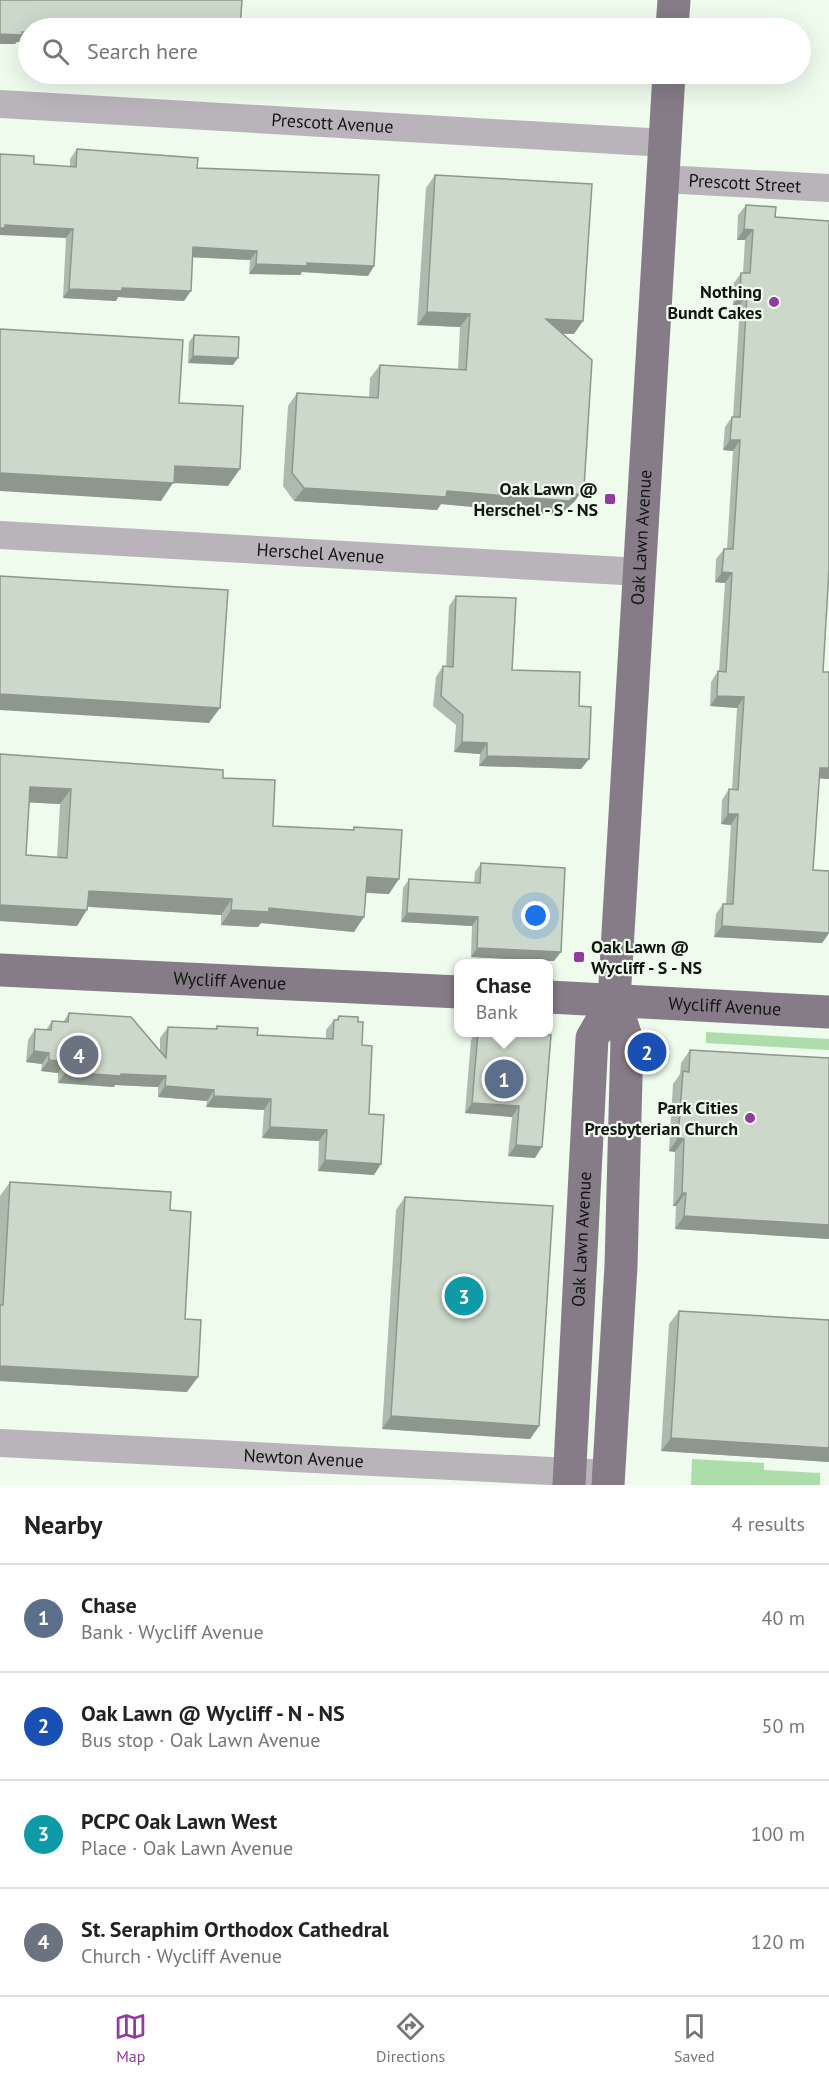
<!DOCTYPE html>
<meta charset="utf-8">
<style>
:root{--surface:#fff;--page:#f2f2f2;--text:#222;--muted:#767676;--line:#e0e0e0;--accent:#9239a4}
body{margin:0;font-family:"PT Sans",sans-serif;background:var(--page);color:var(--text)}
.you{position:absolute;left:536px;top:916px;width:21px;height:21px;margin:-15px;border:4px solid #fff;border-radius:50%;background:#1a73e8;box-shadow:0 0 0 9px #1a73e833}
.badge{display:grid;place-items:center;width:39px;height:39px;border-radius:50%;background:var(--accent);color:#fff;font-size:20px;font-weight:700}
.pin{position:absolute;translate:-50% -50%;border:3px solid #fff;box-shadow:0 2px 6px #0006}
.popup{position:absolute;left:454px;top:959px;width:99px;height:78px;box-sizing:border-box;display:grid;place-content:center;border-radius:12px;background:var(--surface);filter:drop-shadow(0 2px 4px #0005);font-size:20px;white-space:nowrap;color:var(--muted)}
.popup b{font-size:22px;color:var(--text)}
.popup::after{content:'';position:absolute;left:50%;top:100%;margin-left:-12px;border:12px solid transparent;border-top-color:var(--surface)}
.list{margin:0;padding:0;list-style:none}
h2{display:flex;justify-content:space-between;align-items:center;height:78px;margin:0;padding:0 24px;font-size:26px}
h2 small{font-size:20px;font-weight:400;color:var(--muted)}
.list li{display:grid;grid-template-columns:39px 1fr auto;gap:18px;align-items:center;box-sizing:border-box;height:108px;padding:0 24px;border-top:2px solid var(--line)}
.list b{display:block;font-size:22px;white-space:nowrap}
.list p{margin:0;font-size:20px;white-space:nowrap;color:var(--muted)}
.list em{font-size:20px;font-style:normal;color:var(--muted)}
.icon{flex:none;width:33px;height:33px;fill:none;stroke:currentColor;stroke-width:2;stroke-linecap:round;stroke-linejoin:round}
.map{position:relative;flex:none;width:829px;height:1485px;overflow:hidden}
.search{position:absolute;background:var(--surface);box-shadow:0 6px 24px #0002;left:18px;right:18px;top:18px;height:66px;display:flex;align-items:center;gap:15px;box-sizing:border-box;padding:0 21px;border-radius:33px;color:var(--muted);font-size:22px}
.sheet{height:510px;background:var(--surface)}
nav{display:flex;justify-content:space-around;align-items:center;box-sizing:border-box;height:84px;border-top:2px solid var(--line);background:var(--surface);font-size:16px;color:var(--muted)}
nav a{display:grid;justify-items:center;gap:3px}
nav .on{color:var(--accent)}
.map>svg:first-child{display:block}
.green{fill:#acddab}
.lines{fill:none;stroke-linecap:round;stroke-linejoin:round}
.minor{stroke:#b9b4ba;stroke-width:28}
.major{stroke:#857c87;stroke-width:33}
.wall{fill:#afbaae;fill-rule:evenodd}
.shaded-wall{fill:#8e978d}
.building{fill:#cbd8ca;stroke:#8e978d;stroke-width:1.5;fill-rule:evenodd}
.poi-dot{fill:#9239a4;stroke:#eefbed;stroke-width:2}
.labels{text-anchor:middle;stroke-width:4.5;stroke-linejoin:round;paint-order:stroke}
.street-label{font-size:18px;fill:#111611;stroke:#eefbed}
.poi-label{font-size:18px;font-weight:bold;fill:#111611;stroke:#eefbed;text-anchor:end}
</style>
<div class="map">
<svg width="829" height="1485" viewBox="0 0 829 1485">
<rect width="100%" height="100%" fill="#eefbed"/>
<!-- green -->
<g class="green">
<polygon points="706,1032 829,1039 829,1050 706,1043"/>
<polygon points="692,1459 764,1463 764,1470 820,1473 820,1485 691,1485"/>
</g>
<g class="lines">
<!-- minor -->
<g class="minor">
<path id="s1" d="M 0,104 L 665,143"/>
<path id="s2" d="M 663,179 L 829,188"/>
<path id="s3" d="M 0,535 L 640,572"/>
<path id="s4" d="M 0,1443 L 609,1474"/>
</g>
<!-- major -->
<g class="major">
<polyline points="672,28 674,0"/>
<path id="s5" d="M 0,970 L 459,992"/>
<path id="s6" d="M 549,997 L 829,1012"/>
<path id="s7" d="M 569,1485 L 592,1038 L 614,1000"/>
<path id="s8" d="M 608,1485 L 621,1266 L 627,1040 L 614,1000 L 669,74"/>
</g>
</g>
<!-- wall -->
<g class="wall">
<polygon points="77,149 197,168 374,266 368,276 302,272 300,275 249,274 250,260 192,257 184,301 118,297 116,301 63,298 66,238 34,164 70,167 70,159"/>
<polygon points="435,175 574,334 562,334 575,501 560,515 441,504 437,510 294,501 283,486 288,406 297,393 369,397 370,378 380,365 458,370 460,327 417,325 426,188"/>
<polygon points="746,205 775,217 823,672 829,672 829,779 819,778 813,870 829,933 822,943 714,937 716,914 723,904 726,904 731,825 721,824 722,800 729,789 732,789 737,708 710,706 711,682 718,671 719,671 725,583 715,582 716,559 724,549 727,549 733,451 723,450 725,427 732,417 733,417 740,305 733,305 734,283 741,273 743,273 745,240 737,240 738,215"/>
<polygon points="194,335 233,365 188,363 189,342"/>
<polygon points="456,596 512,670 579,706 589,759 581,769 479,766 480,754 454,752 456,725 433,706 436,677 443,666 446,667 449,606"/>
<path d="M 0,754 L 223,778 L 273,826 L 352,830 L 354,827 L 389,894 L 366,893 L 354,932 L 261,923 L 258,927 L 221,925 L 221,915 L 88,907 L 77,926 L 0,921 ZM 29,802 L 60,804 L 57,858 L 26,855 Z"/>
<polygon points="481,863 554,961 471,957 472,926 401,922 403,888 409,879 474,883 475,872"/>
<polygon points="69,1013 160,1050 160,1038 168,1027 215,1029 217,1026 257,1035 326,1039 326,1030 334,1020 336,1020 339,1016 358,1022 362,1045 374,1175 318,1171 319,1141 262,1138 264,1110 206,1107 207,1101 158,1097 158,1087 115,1085 114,1087 58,1083 58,1073 41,1071 42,1064 26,1062 28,1040 35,1029 46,1030 52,1021 63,1022"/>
<polygon points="476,1032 516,1032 535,1158 508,1156 512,1117 465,1113 471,1040"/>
<polygon points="690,1050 829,1058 829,1239 675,1229 676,1206 673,1206 675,1152 669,1151 673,1084 680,1074 681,1063"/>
<polygon points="10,1182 170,1210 185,1319 187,1392 0,1381 0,1196"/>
<polygon points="405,1197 539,1426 530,1439 382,1429 396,1210"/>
<polygon points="679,1311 829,1320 829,1462 661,1451 669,1324"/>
</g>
<!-- shaded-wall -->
<g class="shaded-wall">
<polygon points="22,32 28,33 28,42 17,42 15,44 0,44 0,34"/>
<polygon points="5,225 73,229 66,238 0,235 0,228"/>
<polygon points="744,229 753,230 745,240 737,240"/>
<polygon points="193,247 257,251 250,260 186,257"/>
<polygon points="307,263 374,266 368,276 302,272 300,275 249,274 256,264"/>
<polygon points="122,288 191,291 184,301 118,297 116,301 63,298 69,289"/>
<polygon points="740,294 747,294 740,305 733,305"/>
<polygon points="427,312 470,314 460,327 417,325"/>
<polygon points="546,319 583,321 574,334 536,332"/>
<polygon points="193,356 238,358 233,365 188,363"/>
<polygon points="730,440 740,440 733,451 723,450"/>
<polygon points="175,466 240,469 228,486 173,483 161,501 0,491 0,473"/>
<polygon points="304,488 447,491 584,488 575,501 560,515 441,504 437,510 294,501"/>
<polygon points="722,572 732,573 725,583 715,582"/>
<polygon points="0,694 220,708 209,723 0,710"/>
<polygon points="717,696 744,697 737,708 710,706"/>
<polygon points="462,742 487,743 480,754 454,752"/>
<polygon points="487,756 589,759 581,769 479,766"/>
<polygon points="820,768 829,768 829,779 812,778"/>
<polygon points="30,787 71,789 60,804 19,802"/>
<polygon points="728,814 738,814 731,825 721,824"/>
<polygon points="367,877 399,879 389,894 356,892"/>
<polygon points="89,891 232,899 221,915 78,906"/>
<polygon points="0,905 87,910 77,926 0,921"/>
<polygon points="269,908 364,917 354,932 261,923 258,927 221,925 231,910"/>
<polygon points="407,913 478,917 472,926 401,922"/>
<polygon points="722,926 829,933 822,943 714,937"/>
<polygon points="477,948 561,952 554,961 471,957"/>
<polygon points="34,1051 49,1053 42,1064 26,1062"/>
<polygon points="49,1060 66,1062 58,1073 41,1071"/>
<polygon points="66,1072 166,1076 158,1087 115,1085 114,1087 58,1083"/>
<polygon points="165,1086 214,1090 207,1101 158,1097"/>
<polygon points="214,1096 271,1099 264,1110 206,1107"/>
<polygon points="472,1103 519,1106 512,1117 465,1113"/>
<polygon points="270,1127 327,1130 319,1141 262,1138"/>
<polygon points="678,1138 684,1139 675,1152 669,1151"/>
<polygon points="516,1145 542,1147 535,1158 508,1156"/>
<polygon points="325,1160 381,1164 374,1175 318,1171"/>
<polygon points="682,1193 686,1193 676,1206 673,1206"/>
<polygon points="684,1216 829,1225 829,1239 675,1229"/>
<polygon points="0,1366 198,1377 187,1392 0,1381"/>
<polygon points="391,1416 539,1426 530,1439 382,1429"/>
<polygon points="671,1438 829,1448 829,1462 661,1451"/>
</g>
<!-- building -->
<g class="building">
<polygon points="0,0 242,0 240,28 28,28 28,33 22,32 22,35 0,34"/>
<polygon points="77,149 198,158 197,168 379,175 374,266 307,263 307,266 256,264 257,251 193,247 191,291 122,288 122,291 69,289 73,229 5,225 5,228 0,228 0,154 34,156 34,164 76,167"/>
<polygon points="435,175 592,184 583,321 546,319 592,360 584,488 569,501 447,491 446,497 304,488 292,473 297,393 378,398 380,365 466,370 470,314 427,312"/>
<polygon points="746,205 776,207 775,217 829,221 829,570 823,672 829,672 829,768 820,768 813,870 829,871 829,933 722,926 723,904 733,904 738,814 728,814 729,789 738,790 744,697 717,696 718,671 726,672 732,573 722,572 724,549 733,549 740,440 730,440 732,417 740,417 747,294 740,294 741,273 750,273 753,230 744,229"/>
<polygon points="0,329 183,340 179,403 243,406 240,469 175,466 174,483 0,473"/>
<polygon points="194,335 239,337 238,358 193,356"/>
<polygon points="0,576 228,590 220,708 0,694"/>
<polygon points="456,596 516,598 512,670 580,672 579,706 591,707 589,759 487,756 487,743 462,742 463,715 441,696 443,666 453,667"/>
<path d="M 0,754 L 223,770 L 223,778 L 275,780 L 273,826 L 354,830 L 354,827 L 402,830 L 399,879 L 367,877 L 364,917 L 269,908 L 269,912 L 231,910 L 232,899 L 89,891 L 87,910 L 0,905 ZM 30,787 L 71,789 L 67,858 L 26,855 Z"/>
<polygon points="481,863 565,868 561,952 477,948 478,917 407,913 409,879 480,883"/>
<polygon points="69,1013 131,1017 166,1058 168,1027 217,1029 217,1026 238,1027 258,1028 257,1035 333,1039 334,1020 338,1020 339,1016 358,1017 358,1022 363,1022 362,1045 372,1046 369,1114 384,1115 381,1164 325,1160 327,1130 270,1127 271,1099 214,1096 214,1090 165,1086 166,1076 121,1074 121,1076 66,1072 66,1062 49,1060 49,1053 34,1051 35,1029 51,1030 52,1021 68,1022"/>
<polygon points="478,1032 516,1032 551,1035 542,1147 516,1145 519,1106 472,1103"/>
<polygon points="690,1050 829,1058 829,1225 684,1216 686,1193 682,1193 684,1139 678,1138 683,1071 689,1072"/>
<polygon points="10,1182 171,1192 170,1210 191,1212 185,1319 201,1320 198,1377 0,1366 0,1305 3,1305"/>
<polygon points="405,1197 553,1206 539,1426 391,1416"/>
<polygon points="679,1311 829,1320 829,1448 671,1438"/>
</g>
<!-- markers -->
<g class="poi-dot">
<circle cx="774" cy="302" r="6"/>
<rect x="604" y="493" width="12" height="12" rx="3"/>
<rect x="573" y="951" width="12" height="12" rx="3"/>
<circle cx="750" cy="1118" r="6"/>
</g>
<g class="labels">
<!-- street labels -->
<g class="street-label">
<text dy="6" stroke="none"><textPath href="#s1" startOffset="333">Prescott Avenue</textPath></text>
<text dy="6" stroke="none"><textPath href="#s2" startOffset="82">Prescott Street</textPath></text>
<text dy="6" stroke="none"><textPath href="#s8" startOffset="951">Oak Lawn Avenue</textPath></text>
<text dy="6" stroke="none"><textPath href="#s3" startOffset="321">Herschel Avenue</textPath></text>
<text dy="6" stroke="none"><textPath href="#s5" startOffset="230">Wycliff Avenue</textPath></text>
<text dy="6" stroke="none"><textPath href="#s6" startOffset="176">Wycliff Avenue</textPath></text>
<text dy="6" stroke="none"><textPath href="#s7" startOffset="246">Oak Lawn Avenue</textPath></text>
<text dy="6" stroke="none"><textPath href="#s4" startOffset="304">Newton Avenue</textPath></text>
</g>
<!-- poi labels -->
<g class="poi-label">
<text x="762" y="298">Nothing<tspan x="762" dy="21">Bundt Cakes</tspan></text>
<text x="598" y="495">Oak Lawn @<tspan x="598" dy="21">Herschel - S - NS</tspan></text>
<text x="591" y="953" text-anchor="start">Oak Lawn @<tspan x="591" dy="21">Wycliff - S - NS</tspan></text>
<text x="738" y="1114">Park Cities<tspan x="738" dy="21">Presbyterian Church</tspan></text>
</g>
</g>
</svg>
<div class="you"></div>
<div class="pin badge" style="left:504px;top:1079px;background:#5c6f8a">1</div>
<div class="popup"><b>Chase</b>Bank</div>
<div class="pin badge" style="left:647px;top:1052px;background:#1a4fb4">2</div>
<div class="pin badge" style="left:464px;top:1296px;background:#0f9aa8">3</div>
<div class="pin badge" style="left:79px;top:1055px;background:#6b7280">4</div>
<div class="search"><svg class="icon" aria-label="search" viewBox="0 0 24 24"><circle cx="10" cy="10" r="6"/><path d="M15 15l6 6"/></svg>Search here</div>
</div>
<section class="sheet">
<h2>Nearby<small>4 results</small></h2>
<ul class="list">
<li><span class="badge" style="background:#5c6f8a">1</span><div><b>Chase</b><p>Bank · Wycliff Avenue</p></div><em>40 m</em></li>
<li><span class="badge" style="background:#1a4fb4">2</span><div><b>Oak Lawn @ Wycliff - N - NS</b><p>Bus stop · Oak Lawn Avenue</p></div><em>50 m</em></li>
<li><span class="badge" style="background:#0f9aa8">3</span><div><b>PCPC Oak Lawn West</b><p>Place · Oak Lawn Avenue</p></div><em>100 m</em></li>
<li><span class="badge" style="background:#6b7280">4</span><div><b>St. Seraphim Orthodox Cathedral</b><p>Church · Wycliff Avenue</p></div><em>120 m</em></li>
</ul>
</section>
<nav>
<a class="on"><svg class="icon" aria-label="map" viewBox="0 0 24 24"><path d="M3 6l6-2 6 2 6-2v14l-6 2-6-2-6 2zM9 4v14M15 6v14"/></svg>Map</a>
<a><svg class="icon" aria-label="directions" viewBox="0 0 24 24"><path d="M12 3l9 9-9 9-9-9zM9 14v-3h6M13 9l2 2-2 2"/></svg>Directions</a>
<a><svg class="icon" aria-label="saved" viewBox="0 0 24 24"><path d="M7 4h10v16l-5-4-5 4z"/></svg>Saved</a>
</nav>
